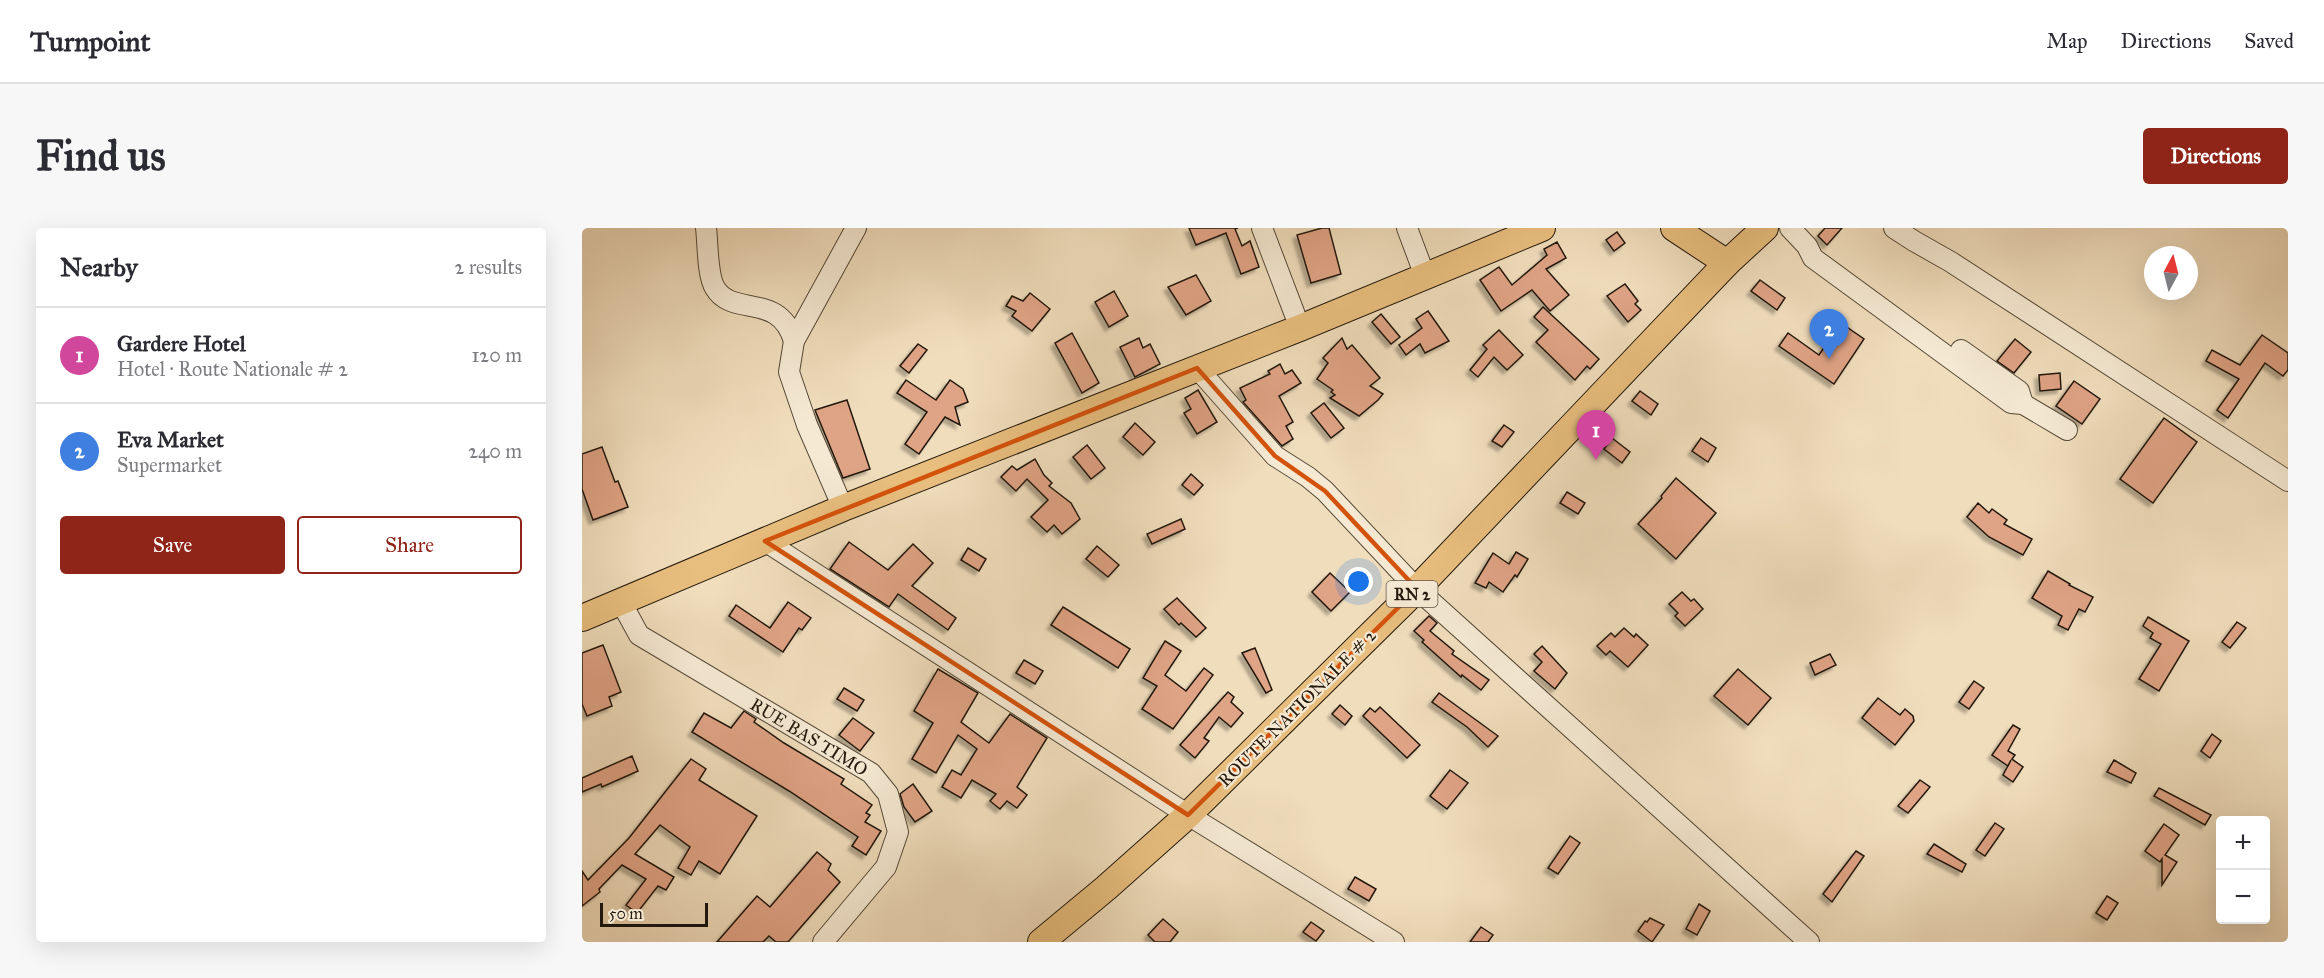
<!DOCTYPE html>
<meta charset="utf-8">
<style>
:root{--surface:#fff;--page:#f7f7f7;--text:#2b2b33;--muted:#7c7c81;--line:#e1e1e2;--accent:#8f2418}
body{margin:0;font-family:"IM FELL Great Primer",serif;background:var(--page);color:var(--text)}
.controls{position:absolute;right:18px;bottom:18px;display:grid;overflow:hidden;border-radius:6px;box-shadow:0 6px 24px #0002}
.controls button{width:54px;height:54px;display:grid;place-items:center;padding:0;border:0;border-bottom:2px solid var(--line);background:var(--surface);color:var(--text);font:30px sans-serif}
.compass{position:absolute;left:1562px;top:18px;width:54px;height:54px;border-radius:50%;background:var(--surface);box-shadow:0 6px 24px #0002;rotate:7deg}
.scale{position:absolute;left:18px;bottom:15px;width:108px;box-sizing:border-box;padding-left:6px;border:3px solid #23190c;border-top:0;font-size:16px;line-height:21px;white-space:nowrap;color:#23190c;-webkit-text-stroke:4px #f5e9d3;paint-order:stroke}
.you{position:absolute;left:777px;top:354px;width:21px;height:21px;margin:-15px;border:4px solid #fff;border-radius:50%;background:#1a73e8;box-shadow:0 0 0 9px #1a73e833}
.badge{display:grid;place-items:center;width:39px;height:39px;border-radius:50%;background:var(--accent);color:#fff;font-size:20px;font-weight:700}
.pin{position:absolute;translate:-50% -50px;filter:drop-shadow(0 2px 3px #0008)}
.pin::after{content:'';position:absolute;top:32px;width:21px;height:18px;background:inherit;clip-path:polygon(0 0,100% 0,50% 100%)}
.list{margin:0;padding:0;list-style:none}
h2{display:flex;justify-content:space-between;align-items:center;height:78px;margin:0;padding:0 24px;font-size:26px}
h2 small{font-size:20px;font-weight:400;color:var(--muted)}
.list li{display:grid;grid-template-columns:39px 1fr auto;gap:18px;align-items:center;box-sizing:border-box;height:96px;padding:0 24px;border-top:2px solid var(--line)}
.list b{display:block;font-size:22px;white-space:nowrap}
.list p{margin:0;font-size:20px;white-space:nowrap;color:var(--muted)}
.list em{font-size:20px;font-style:normal;color:var(--muted)}
.actions{display:flex;gap:12px;padding:18px 24px}
.actions a{flex:1;padding:14px 0;border:2px solid var(--accent);border-radius:6px;text-align:center;font-size:21px;color:var(--accent)}
.actions .main{background:var(--accent);color:#fff}
.map{position:relative;flex:none;width:1706px;height:714px;overflow:hidden;border-radius:6px}
header{display:flex;align-items:center;gap:36px;box-sizing:border-box;height:84px;padding:0 30px;background:var(--surface);border-bottom:2px solid var(--line)}
header strong{font-size:28px}
nav{display:flex;gap:33px;margin-inline-start:auto;font-size:21px}
.intro{display:flex;align-items:center;justify-content:space-between;box-sizing:border-box;height:144px;padding:0 36px}
h1{margin:0;font-size:42px}
.button{padding:15px 27px;border-radius:6px;background:var(--accent);color:#fff;font-size:21px;font-weight:700}
main{display:flex;gap:36px;padding:0 36px}
aside{flex:1;background:var(--surface);border-radius:6px;box-shadow:0 6px 24px #0002}
.map>svg:first-child{display:block}
.building{fill:#dfa385;stroke:#23190c;stroke-width:1.5;filter:url(#shadow)}
.lines{fill:none;stroke-linecap:round;stroke-linejoin:round}
.minor-casing{stroke:#564a38;stroke-width:22}
.major-casing{stroke:#23190c;stroke-width:28}
.minor{stroke:#f5e9d3;stroke-width:20}
.major{stroke:#e8be7e;stroke-width:26}
.marked{fill:none;stroke:#d4530c;stroke-width:4.5;stroke-linejoin:round}
.labels{text-anchor:middle;stroke-width:4.5;stroke-linejoin:round;paint-order:stroke}
.shield{fill:#f5e9d3;stroke:#625748;stroke-width:1.5}
.shield-label{font-size:16px;font-weight:bold;fill:#23190c}
.street-label{font-size:18px;fill:#23190c;stroke:#f5e9d3}
</style>
<header>
<strong>Turnpoint</strong>
<nav><a>Map</a><a>Directions</a><a>Saved</a></nav>
</header>
<div class="intro"><h1>Find us</h1><a class="button">Directions</a></div>
<main>
<aside>
<h2>Nearby<small>2 results</small></h2>
<ul class="list">
<li><span class="badge" style="background:#d1479c">1</span><div><b>Gardere Hotel</b><p>Hotel · Route Nationale # 2</p></div><em>120 m</em></li>
<li><span class="badge" style="background:#3f7fe0">2</span><div><b>Eva Market</b><p>Supermarket</p></div><em>240 m</em></li>
</ul>
<div class="actions"><a class="main">Save</a><a>Share</a></div>
</aside>
<div class="map">
<svg width="1706" height="714" viewBox="0 0 1706 714">
<defs>
<filter id="shadow"><feDropShadow dx="-4" dy="4" stdDeviation="1.5" flood-color="#0004"/></filter>
</defs>
<rect width="100%" height="100%" fill="#f0ddbc"/>
<filter id="stains"><feTurbulence type="fractalNoise" baseFrequency=".00333" numOctaves="4"/><feColorMatrix values="0 0 0 0 .2 0 0 0 0 .09 0 0 0 0 .02 0 0 0 .5 -.17"/></filter>
<radialGradient id="worn" r=".72"><stop offset=".6" stop-color="#630" stop-opacity="0"/><stop offset="1" stop-color="#630" stop-opacity=".3"/></radialGradient>
<!-- building -->
<g class="building">
<polygon points="607,0 656,0 653,1 660,18 668,13 677,39 659,46 644,5 614,17"/>
<polygon points="740,0 747,0 759,46 729,55 715,7"/>
<polygon points="1243,0 1260,0 1245,17 1236,8"/>
<polygon points="1035,4 1043,15 1032,23 1024,12"/>
<polygon points="975,14 984,30 964,41 987,67 968,83 950,62 919,83 898,52 917,39 930,57 965,27 962,21"/>
<polygon points="614,47 629,73 604,87 586,59"/>
<polygon points="1178,52 1203,70 1195,82 1169,63"/>
<polygon points="1043,56 1056,73 1053,76 1059,82 1046,94 1025,68"/>
<polygon points="532,63 546,88 527,99 513,74"/>
<polygon points="448,65 468,81 450,103 430,88 434,83 424,78 430,68 441,73"/>
<polygon points="961,79 1017,131 1008,141 1005,138 993,152 954,114 966,102 952,89"/>
<polygon points="846,83 867,113 843,125 838,116 824,127 817,117 840,100 834,91"/>
<polygon points="799,86 818,109 809,116 790,94"/>
<polygon points="1259,95 1282,111 1252,156 1197,118 1206,105 1237,127"/>
<polygon points="917,102 941,127 925,142 912,129 896,149 888,142 905,121 901,117"/>
<polygon points="490,105 517,155 500,165 473,115"/>
<polygon points="1680,107 1706,125 1706,142 1701,148 1683,135 1646,190 1635,182 1657,151 1624,133 1630,122 1658,137"/>
<polygon points="557,110 561,120 568,116 578,136 553,149 538,119"/>
<polygon points="760,110 765,121 770,117 798,150 788,158 801,166 796,172 777,188 748,170 753,167 749,164 751,162 735,151 746,135 741,130"/>
<polygon points="1433,111 1449,124 1432,145 1415,133"/>
<polygon points="336,116 345,122 327,145 318,138"/>
<polygon points="698,136 703,146 710,142 719,155 697,168 711,194 704,198 711,211 700,218 661,174 664,172 658,160 688,146 686,143"/>
<polygon points="1478,145 1479,161 1458,163 1457,147"/>
<polygon points="324,152 354,172 368,152 381,161 386,174 373,179 378,197 363,189 337,226 323,216 345,184 315,165"/>
<polygon points="1492,153 1518,171 1500,196 1474,178"/>
<polygon points="616,162 635,194 615,206 602,185 609,181 603,170"/>
<polygon points="1058,163 1076,176 1069,187 1050,173"/>
<polygon points="265,172 288,241 261,250 233,182"/>
<polygon points="742,175 762,200 749,210 729,185"/>
<polygon points="1582,190 1615,214 1571,275 1538,251"/>
<polygon points="553,195 573,214 561,227 541,209"/>
<polygon points="922,197 932,204 920,219 910,213"/>
<polygon points="1030,210 1048,224 1040,235 1022,221"/>
<polygon points="1119,210 1134,220 1126,234 1110,223"/>
<polygon points="505,217 523,240 509,251 491,229"/>
<polygon points="20,219 33,254 36,253 46,279 11,292 0,261 0,226"/>
<polygon points="453,231 462,247 470,255 467,258 489,275 498,291 480,306 472,297 465,304 449,289 466,272 445,251 434,263 419,249 430,238 435,242"/>
<polygon points="609,246 621,257 612,267 600,257"/>
<polygon points="1094,250 1134,285 1094,331 1056,296 1080,270 1079,268"/>
<polygon points="985,264 1003,275 996,286 978,275"/>
<polygon points="1396,275 1407,285 1410,281 1425,292 1422,296 1450,311 1441,327 1407,309 1385,289"/>
<polygon points="599,291 603,301 570,316 565,306"/>
<polygon points="267,314 306,342 331,316 351,335 330,358 374,390 366,402 316,366 307,379 248,341"/>
<polygon points="515,318 537,337 526,349 504,331"/>
<polygon points="386,320 404,331 397,343 379,332"/>
<polygon points="934,324 946,331 935,349 933,347 921,364 907,354 904,360 893,355 911,325 927,336"/>
<polygon points="1466,343 1488,356 1487,357 1511,369 1503,384 1497,381 1486,402 1476,397 1480,388 1450,370"/>
<polygon points="748,345 768,364 749,383 730,364"/>
<polygon points="1100,364 1109,373 1112,371 1121,381 1103,398 1093,388 1096,385 1087,376"/>
<polygon points="595,370 624,400 614,409 599,395 597,397 582,381"/>
<polygon points="206,374 229,390 220,402 217,400 201,424 147,388 154,377 188,400"/>
<polygon points="481,379 548,421 536,440 469,397"/>
<polygon points="847,388 855,395 848,403 872,423 870,426 907,452 899,462 880,447 879,449 840,414 842,412 832,403"/>
<polygon points="1566,389 1607,413 1577,463 1557,451 1579,416 1568,410 1571,405 1561,398"/>
<polygon points="1655,394 1664,400 1648,420 1640,414"/>
<polygon points="1042,400 1052,409 1054,406 1066,417 1046,439 1028,423 1024,427 1015,418 1029,405 1033,409"/>
<polygon points="583,413 599,423 583,447 604,463 622,440 631,447 591,501 560,481 575,458 561,450"/>
<polygon points="21,417 39,464 27,469 30,478 5,488 0,476 0,425"/>
<polygon points="960,418 985,445 973,461 952,443 960,434 952,426"/>
<polygon points="673,420 690,462 684,465 660,425"/>
<polygon points="1248,426 1254,437 1233,447 1228,435"/>
<polygon points="442,432 461,443 453,456 434,445"/>
<polygon points="356,441 396,465 379,494 407,515 428,486 465,510 435,559 445,567 435,580 425,573 418,581 408,573 414,566 390,552 379,570 360,559 370,542 379,547 395,521 376,507 354,545 330,531 351,495 332,483"/>
<polygon points="1156,441 1189,470 1166,497 1132,468"/>
<polygon points="1392,453 1402,460 1387,481 1377,474"/>
<polygon points="262,460 282,472 275,483 255,471"/>
<polygon points="646,464 652,469 649,474 661,485 649,499 637,489 622,510 627,513 613,530 598,517"/>
<polygon points="857,465 916,508 906,519 885,499 850,474"/>
<polygon points="1296,470 1318,487 1323,481 1331,488 1332,493 1313,517 1280,490"/>
<polygon points="758,477 770,488 763,497 750,486"/>
<polygon points="798,479 838,517 825,530 781,488 788,480 793,484"/>
<polygon points="162,483 174,491 172,494 202,515 262,551 259,556 290,577 284,585 288,587 283,594 299,603 284,627 270,618 276,609 207,563 110,504 122,485 149,500"/>
<polygon points="271,490 292,505 278,523 257,507"/>
<polygon points="1431,497 1438,501 1426,523 1433,527 1430,531 1441,539 1431,554 1421,547 1429,532 1426,538 1410,527"/>
<polygon points="1630,506 1639,513 1628,530 1619,523"/>
<polygon points="50,528 56,543 20,559 19,556 0,564 0,550"/>
<polygon points="109,531 124,541 117,552 175,588 138,646 117,633 109,647 96,640 108,619 78,597 53,626 92,649 84,662 76,658 55,685 44,677 64,651 40,637 17,661 18,664 0,678 0,643 6,652 47,610"/>
<polygon points="1532,532 1554,545 1549,555 1525,544"/>
<polygon points="868,542 886,555 865,581 848,568"/>
<polygon points="1338,552 1348,559 1326,585 1316,578"/>
<polygon points="331,556 350,583 333,594 322,579 318,566"/>
<polygon points="1577,560 1629,587 1623,597 1572,568"/>
<polygon points="1413,595 1422,601 1403,628 1394,622"/>
<polygon points="1582,596 1597,607 1583,627 1595,634 1580,657 1580,631 1578,634 1563,623"/>
<polygon points="988,608 998,615 976,646 966,640"/>
<polygon points="1352,616 1384,636 1380,644 1345,626"/>
<polygon points="1274,623 1282,628 1250,674 1241,666"/>
<polygon points="235,624 249,636 246,642 258,654 206,714 194,714 187,708 181,714 135,714 175,668 188,679"/>
<polygon points="773,649 794,661 787,673 766,661"/>
<polygon points="1525,668 1536,675 1525,692 1514,685"/>
<polygon points="1117,676 1128,683 1115,707 1104,701"/>
<polygon points="1068,690 1082,697 1070,714 1056,703 1063,693 1065,694"/>
<polygon points="581,691 596,704 588,714 573,714 566,707"/>
<polygon points="729,694 742,703 734,713 721,704"/>
<polygon points="899,699 911,707 906,714 888,714"/>
</g>
<g class="lines">
<defs>
<g id="minor">
<path d="M 124,0 C 126,15 125,47 133,60 C 151,90 197,63 212,113"/>
<polyline points="680,0 718,100"/>
<polyline points="825,0 843,48"/>
<polyline points="1208,0 1225,18 1231,30 1429,175 1441,176 1485,202"/>
<polyline points="1312,0 1332,13 1369,34 1706,253"/>
<polyline points="1379,122 1437,163 1441,176"/>
<polyline points="615,140 693,228 726,249 743,263 835,361 1227,714"/>
<polyline points="261,280 225,197 207,144 212,113 274,0"/>
<polyline points="183,313 606,587 812,714"/>
<polyline points="39,374 57,407 289,545 306,566 316,604 304,639 241,714"/>
</g>
<g id="major">
<polyline points="1092,0 1145,35"/>
<polyline points="0,390 261,280 718,100 960,0"/>
<polyline points="459,714 524,660 606,587 835,361 1145,35 1183,0"/>
</g>
</defs>
<!-- minor casing -->
<use href="#minor" class="minor-casing"/>
<!-- major casing -->
<use href="#major" class="major-casing"/>
<!-- minor -->
<use href="#minor" class="minor"/>
<!-- major -->
<use href="#major" class="major"/>
</g>
<!-- marked area -->
<path class="marked" d="M 615,140 L 693,228 L 743,263 L 835,361 L 606,587 L 183,313 Z"/>
<g class="labels">
<!-- shield labels -->
<rect class="shield" x="804.5" y="353" width="51" height="26" rx="4.5"/>
<g class="shield-label">
<text x="830" y="372">RN 2</text>
</g>
<!-- street labels -->
<g class="street-label">
<text transform="translate(715 480) rotate(-45)" y="6">ROUTE NATIONALE # 2</text>
<text transform="translate(227 509) rotate(31)" y="6">RUE BAS TIMO</text>
</g>
</g>
<rect width="100%" height="100%" filter="url(#stains)"/>
<rect width="100%" height="100%" fill="url(#worn)"/>
</svg>
<div class="controls">
<button>+</button>
<button>−</button>
</div>
<svg class="compass" viewBox="-18 -18 36 36"><path d="M0-13l5 13h-10z" fill="#e53935"/><path d="M0 13l5-13h-10z" fill="#7c7c81"/></svg>
<div class="scale">50 m</div>
<div class="you"></div>
<div class="pin badge" style="left:1014px;top:232px;background:#d1479c">1</div>
<div class="pin badge" style="left:1247px;top:131px;background:#3f7fe0">2</div>
</div>
</main>
